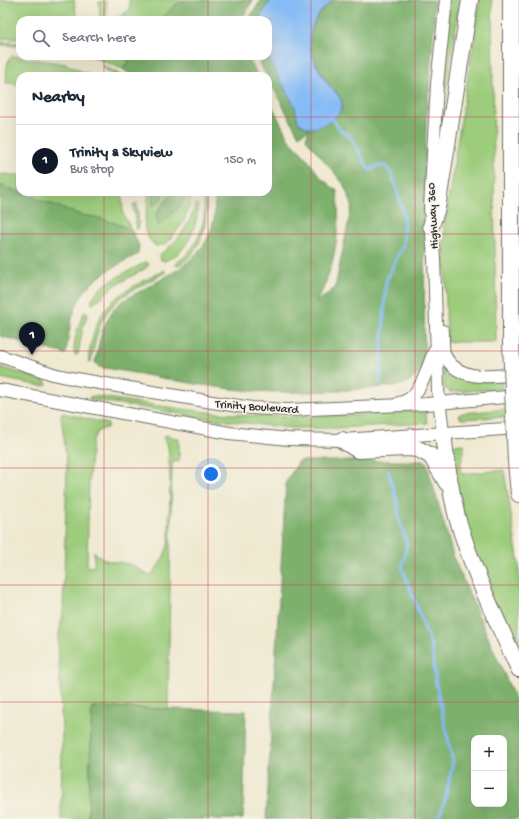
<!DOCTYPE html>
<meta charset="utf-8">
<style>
:root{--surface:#fff;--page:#f6f6f7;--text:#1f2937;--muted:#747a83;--line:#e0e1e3;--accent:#111827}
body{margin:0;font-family:"Gochi Hand",sans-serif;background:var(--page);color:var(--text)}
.controls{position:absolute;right:12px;bottom:12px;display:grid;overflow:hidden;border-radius:8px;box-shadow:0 4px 16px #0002}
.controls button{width:36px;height:36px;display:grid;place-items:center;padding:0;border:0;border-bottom:1px solid var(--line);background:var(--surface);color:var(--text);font:20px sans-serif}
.you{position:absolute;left:211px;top:474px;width:14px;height:14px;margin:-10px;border:3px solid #fff;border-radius:50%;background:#1a73e8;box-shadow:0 0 0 6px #1a73e833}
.badge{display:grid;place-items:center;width:26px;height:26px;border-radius:50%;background:var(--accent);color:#fff;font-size:13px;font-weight:700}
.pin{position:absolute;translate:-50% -33px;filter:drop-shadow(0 1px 2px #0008)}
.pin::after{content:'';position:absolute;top:21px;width:14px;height:12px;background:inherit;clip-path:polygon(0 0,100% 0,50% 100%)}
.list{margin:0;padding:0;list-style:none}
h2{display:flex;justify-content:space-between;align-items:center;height:52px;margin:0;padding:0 16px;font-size:17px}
h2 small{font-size:13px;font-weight:400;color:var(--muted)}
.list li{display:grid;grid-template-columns:26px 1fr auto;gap:12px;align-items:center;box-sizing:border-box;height:72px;padding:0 16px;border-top:1px solid var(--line)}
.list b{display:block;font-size:15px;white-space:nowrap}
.list p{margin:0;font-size:13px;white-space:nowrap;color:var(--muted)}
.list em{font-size:13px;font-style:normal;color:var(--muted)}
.icon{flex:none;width:22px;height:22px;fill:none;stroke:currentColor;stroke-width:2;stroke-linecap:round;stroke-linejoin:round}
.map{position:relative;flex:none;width:519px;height:819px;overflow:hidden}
.search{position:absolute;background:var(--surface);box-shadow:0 4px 16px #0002;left:16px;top:16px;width:256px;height:44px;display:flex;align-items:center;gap:10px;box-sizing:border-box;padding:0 14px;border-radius:12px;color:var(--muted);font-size:15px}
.panel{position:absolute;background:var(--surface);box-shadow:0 4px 16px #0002;left:16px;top:72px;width:256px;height:124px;border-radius:12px}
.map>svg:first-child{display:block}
.green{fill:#9ccc7c;stroke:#647c54}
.forest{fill:#7db06c;stroke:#546e4c;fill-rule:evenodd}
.water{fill:#86bbf5;stroke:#587390}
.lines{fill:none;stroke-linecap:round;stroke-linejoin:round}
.stream{stroke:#86bbf5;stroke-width:3}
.secondary-casing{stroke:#706e65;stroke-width:14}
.motorway-casing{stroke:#706e65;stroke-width:18}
.secondary{stroke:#fff;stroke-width:12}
.motorway{stroke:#fff;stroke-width:16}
.motorway-bridge-casing{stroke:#706e65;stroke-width:18;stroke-linecap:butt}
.motorway-bridge{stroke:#fff;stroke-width:16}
.grid{fill:none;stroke:#d1495b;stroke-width:1;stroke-opacity:0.55}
.labels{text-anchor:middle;stroke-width:3.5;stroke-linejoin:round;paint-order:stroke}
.street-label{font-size:12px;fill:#2b2b2b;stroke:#f7f3e8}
</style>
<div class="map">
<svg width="519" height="819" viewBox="0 0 519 819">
<rect width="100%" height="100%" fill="#f7f3e8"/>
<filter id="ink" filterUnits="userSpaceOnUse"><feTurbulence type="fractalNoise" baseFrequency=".025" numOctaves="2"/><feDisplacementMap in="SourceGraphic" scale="8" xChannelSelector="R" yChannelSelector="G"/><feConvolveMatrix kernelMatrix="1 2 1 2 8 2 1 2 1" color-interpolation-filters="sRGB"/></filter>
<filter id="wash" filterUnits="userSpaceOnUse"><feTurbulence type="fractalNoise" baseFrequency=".012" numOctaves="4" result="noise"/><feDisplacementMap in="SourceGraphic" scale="16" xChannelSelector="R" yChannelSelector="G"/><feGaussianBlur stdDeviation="0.9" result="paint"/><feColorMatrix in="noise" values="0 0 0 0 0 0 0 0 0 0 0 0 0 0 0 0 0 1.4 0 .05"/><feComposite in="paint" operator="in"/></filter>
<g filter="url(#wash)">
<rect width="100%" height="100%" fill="#efe9d0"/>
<!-- green -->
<g class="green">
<polygon points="0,0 74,0 77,20 20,20 20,39 0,38"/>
<polygon points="129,0 185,0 174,6 160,20 115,20 130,9"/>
<polygon points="450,0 460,0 446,88 443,88"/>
<polygon points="480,0 492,0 496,342 447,342 444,226"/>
<polygon points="106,1 107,20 97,20 100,17 99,2"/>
<polygon points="0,42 20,43 20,46 0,45"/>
<path d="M 12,56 L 65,64 L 93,76 L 20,76 L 20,88 L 17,84 L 6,83 C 7,75 5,61 12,56 Z"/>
<polygon points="91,56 132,56 123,69"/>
<path d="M 102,65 L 122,76 C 113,76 107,72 102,65 Z"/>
<path d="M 0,174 L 20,175 L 20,192 L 122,192 L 123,214 L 133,233 C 120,222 98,219 81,215 C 56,209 32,198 8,189 L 0,185 Z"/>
<path d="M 148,192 L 190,192 L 190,205 L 183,223 L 166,244 L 156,246 C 135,229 150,214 148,192 Z"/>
<path d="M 202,192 L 205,192 C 210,216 203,256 176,266 L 176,263 C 199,249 209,218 202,192 Z"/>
<polygon points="137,203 139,226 137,230 133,205"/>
<path d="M 196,203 L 199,205 C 196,227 188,254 164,261 L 160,259 L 159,255 C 179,242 189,225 196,203 Z"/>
<path d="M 146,262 L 149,264 L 146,268 L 114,286 L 93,304 L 91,303 C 93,286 132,270 146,262 Z"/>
<path d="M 164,270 L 166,272 C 116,300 101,301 91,362 L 89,362 C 88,355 90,348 92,341 C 100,298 130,289 164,270 Z"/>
<path d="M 85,311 L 88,314 L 83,327 L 78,354 L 75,355 C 71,347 80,318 85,311 Z"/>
<path d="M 443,366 L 446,366 C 465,384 476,382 501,380 L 502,389 L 449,392 L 450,390 L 444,389 Z"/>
<polygon points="0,367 45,381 47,385 42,386 0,378"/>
<path d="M 95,396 C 151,405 207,414 264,416 C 315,418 366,414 416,411 L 426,413 L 427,423 L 336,428 L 289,428 L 211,419 L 89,399 L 89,397 Z"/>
<polygon points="519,408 519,416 461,419 459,415 463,413"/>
<path d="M 63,413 L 108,424 L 108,427 L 98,431 L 92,441 L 89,478 L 87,566 L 94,567 L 94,551 C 108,567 118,559 134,566 C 139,569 145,573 150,576 C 160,565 166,555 169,541 L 170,467 L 168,460 L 169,454 L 168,448 L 163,437 L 166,435 L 179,439 L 179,461 L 172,463 L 168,709 L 92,707 L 88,819 L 61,819 L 62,733 L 58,639 L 63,613 L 67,465 L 61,415 Z"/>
<path d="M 464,444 C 466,455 458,463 461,474 L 504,470 L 519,565 L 519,662 L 480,574 L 454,479 L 452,445 Z"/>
</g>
<!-- forest -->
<g class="forest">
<polygon points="185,0 253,0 241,20 160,20 174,6"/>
<polygon points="261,0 271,0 258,20 248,20"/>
<path d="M 334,0 L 434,0 L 434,26 L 426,123 L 425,172 L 424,364 C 416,378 410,384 393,386 C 346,391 300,394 253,391 C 201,387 150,375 99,367 L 95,363 C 99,344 101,326 114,309 C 121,300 134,295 144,289 C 187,266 221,247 214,192 L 268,192 L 268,98 L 289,140 L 305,156 L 321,178 L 337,191 C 341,230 335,268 316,303 L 335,288 L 352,205 L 343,183 L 306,139 L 309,129 L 299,136 L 256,56 L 267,56 L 295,107 L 298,122 L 313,128 L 328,122 L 341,111 C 340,107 341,100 339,96 C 337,92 331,88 329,84 C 307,52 299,26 334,0 Z"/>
<polygon points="132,56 247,56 258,76 132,76 123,69"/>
<path d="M 0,185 L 81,215 L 96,217 L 126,227 L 133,233 L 139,246 L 138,254 C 84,282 73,293 66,354 L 0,336 Z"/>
<polygon points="152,192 163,192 161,199 153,206"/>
<path d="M 173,192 L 186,192 C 184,207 168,217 158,226 L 156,214 Z"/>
<path d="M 299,461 L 426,461 L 454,559 L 519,708 L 519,819 L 266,819 L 286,482 ZM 474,738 L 504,738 L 504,804 L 474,804 Z"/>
<polygon points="92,707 246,711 243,819 88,819"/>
</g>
<!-- water -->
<path class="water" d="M 271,0 L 334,0 C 299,25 307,55 329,85 C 334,91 342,97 342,105 C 342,116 322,128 312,128 C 307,129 302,125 298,122 L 295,107 L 267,56 L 268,20 L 258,20 Z"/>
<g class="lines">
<!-- stream -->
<g class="stream">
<polyline points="331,116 340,130 350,136 370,171 377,166 386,166 392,175 404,214 403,245 386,281 380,382"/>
<polyline points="388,470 398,505 399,518 407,545 402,567 431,645 436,684 453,762 445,800 438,819"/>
</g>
</g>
</g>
<g filter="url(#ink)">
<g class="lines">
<defs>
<g id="secondary">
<path d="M 443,331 C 443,338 442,349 445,356 C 459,383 495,376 519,374"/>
<polyline points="0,356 53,374 76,379 212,402 252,408 288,410 426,404 519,396"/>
<polyline points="0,390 229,433 289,439 342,440 519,428"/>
<path d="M 399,403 C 422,399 426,368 435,350"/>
<polyline points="443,433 438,390 434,258 430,208 437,84 446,0"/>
</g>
<g id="motorway">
<polyline points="511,0 511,342"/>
<polyline points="431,226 437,208 470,0"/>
<path d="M 443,433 C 446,461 450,489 457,517 C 472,569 496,619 519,669"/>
<polyline points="342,440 358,450 407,448 418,449 431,456 447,483"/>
<polyline points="516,462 519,494"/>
</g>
</defs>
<!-- secondary casing -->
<use href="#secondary" class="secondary-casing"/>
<!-- motorway casing -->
<use href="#motorway" class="motorway-casing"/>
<!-- secondary -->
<use href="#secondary" class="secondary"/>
<!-- motorway -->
<use href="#motorway" class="motorway"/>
<defs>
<polyline id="motorway-bridge" points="511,342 516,462"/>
</defs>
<!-- motorway-bridge casing -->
<use href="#motorway-bridge" class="motorway-bridge-casing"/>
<!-- motorway-bridge -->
<use href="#motorway-bridge" class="motorway-bridge"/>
</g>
</g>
<!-- grid -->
<path class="grid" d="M 104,0 L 104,20M 208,0 L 208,20M 311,0 L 311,819M 415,0 L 415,819M 104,56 L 104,76M 208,56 L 208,76M 0,117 L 20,117M 268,117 L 519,117M 104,192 L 104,819M 208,192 L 208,819M 0,234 L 519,234M 0,351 L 519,351M 0,468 L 519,468M 0,585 L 519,585M 0,702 L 519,702"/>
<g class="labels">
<!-- street labels -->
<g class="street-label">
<text transform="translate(432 216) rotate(-93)" y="4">Highway 360</text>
<text transform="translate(257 406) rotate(4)" y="4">Trinity Boulevard</text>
</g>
</g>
</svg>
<div class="controls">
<button>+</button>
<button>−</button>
</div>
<div class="you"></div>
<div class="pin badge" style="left:32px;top:355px">1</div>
<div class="search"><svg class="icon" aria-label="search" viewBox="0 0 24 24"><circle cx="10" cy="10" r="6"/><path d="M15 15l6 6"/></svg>Search here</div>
<section class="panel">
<h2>Nearby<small></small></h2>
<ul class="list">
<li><span class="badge">1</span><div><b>Trinity &amp; Skyview</b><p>Bus stop</p></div><em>150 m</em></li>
</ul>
</section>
</div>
